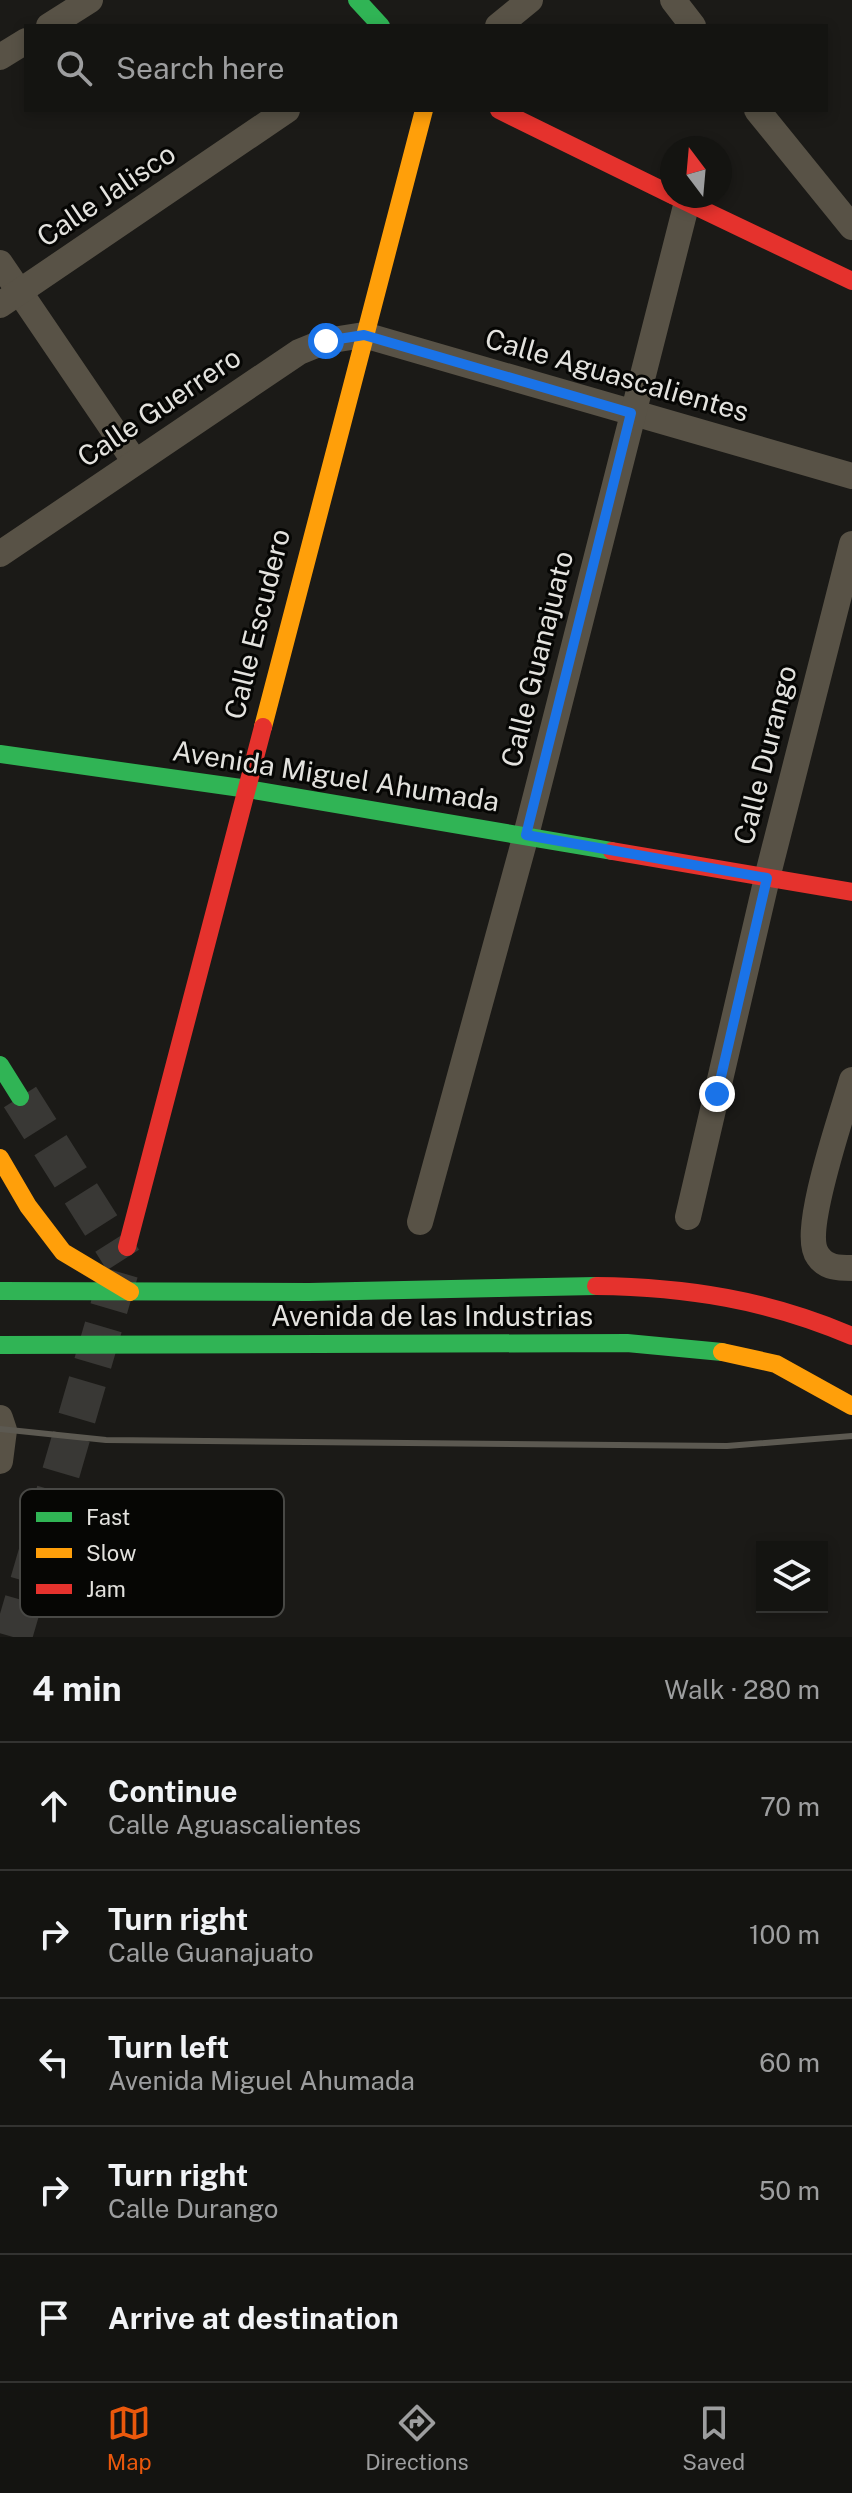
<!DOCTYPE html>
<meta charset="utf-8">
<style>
:root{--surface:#141411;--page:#1d1d1a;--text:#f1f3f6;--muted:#9d9e9f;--line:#333331;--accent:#ea580c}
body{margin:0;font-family:"Public Sans",sans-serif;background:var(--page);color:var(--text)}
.controls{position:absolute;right:24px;bottom:24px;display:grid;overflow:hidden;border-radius:0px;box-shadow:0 4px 12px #0003}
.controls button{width:72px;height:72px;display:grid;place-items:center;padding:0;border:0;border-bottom:2px solid var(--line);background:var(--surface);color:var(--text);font:40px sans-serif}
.compass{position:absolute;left:660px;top:136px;width:72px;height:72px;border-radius:50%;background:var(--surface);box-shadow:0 4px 12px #0003;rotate:344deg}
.stop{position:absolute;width:24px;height:24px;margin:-18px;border:6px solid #1a73e8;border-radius:50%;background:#fff}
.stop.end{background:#1a73e8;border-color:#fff;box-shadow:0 2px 8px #0008}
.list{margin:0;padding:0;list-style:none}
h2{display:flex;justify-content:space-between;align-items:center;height:104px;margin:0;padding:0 32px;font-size:34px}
h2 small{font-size:26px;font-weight:400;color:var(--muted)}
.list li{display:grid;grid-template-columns:52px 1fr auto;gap:24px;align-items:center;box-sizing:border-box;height:128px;padding:0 32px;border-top:2px solid var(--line)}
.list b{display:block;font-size:30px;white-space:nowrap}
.list p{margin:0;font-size:26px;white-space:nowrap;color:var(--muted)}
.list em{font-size:26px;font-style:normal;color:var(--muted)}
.icon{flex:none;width:44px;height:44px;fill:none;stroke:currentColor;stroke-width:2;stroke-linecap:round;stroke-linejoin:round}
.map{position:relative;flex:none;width:852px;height:1637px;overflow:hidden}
.search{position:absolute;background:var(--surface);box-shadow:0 4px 12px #0003;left:24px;right:24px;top:24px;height:88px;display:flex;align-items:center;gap:20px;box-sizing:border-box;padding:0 28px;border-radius:0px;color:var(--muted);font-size:30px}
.sheet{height:744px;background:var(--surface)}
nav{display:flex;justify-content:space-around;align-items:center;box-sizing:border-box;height:112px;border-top:2px solid var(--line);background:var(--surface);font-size:22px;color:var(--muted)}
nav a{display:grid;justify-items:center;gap:4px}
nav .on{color:var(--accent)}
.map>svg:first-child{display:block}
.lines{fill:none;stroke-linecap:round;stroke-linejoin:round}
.secondary-tunnel{stroke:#393835;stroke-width:38;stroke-dasharray:38 19;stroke-linecap:butt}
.street{stroke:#585246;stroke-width:26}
.fast{stroke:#30b455;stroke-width:18}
.slow{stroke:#ff9f0a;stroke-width:18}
.jam{stroke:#e5322d;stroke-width:18}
.rail{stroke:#5c5951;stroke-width:6}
.route{stroke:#1a73e8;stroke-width:10}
.labels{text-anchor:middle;stroke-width:6;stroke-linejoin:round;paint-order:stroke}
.street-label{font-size:28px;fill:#e3e2de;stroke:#060604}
.key{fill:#060604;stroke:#484845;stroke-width:2}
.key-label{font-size:22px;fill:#e3e2de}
</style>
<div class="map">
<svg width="852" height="1637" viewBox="0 0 852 1637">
<rect width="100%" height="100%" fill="#1b1a17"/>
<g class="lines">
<!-- secondary-tunnel -->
<g class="secondary-tunnel">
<polyline points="20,1097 123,1260"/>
<polyline points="13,1637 122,1263"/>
</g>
<!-- street -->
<g class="street">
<polyline points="673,0 693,26"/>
<polyline points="49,26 90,0"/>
<polyline points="498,26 530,0"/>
<polyline points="0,57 26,41"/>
<polyline points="757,110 852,227"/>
<polyline points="0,263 135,462"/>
<polyline points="0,305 287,110"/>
<polyline points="0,554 299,352 326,341 364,335 852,476"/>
<path d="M 852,1080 C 843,1112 800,1233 818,1256 C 826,1268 839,1268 852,1268"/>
<polyline points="688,1217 767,878 852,544"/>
<polyline points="420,1222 526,835 687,202"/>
<polyline points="0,1418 4,1430 0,1461"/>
</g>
<!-- fast -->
<g class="fast">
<polyline points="357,0 381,26"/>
<polyline points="0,754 248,789 612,851"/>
<polyline points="0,1065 20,1097"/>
<polyline points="0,1291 309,1292 596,1286"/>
<polyline points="0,1345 627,1343 722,1352"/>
</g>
<!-- slow -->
<g class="slow">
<polyline points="263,727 424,110"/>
<polyline points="0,1158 28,1206 63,1252 130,1292"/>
<polyline points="722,1352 776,1364 852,1406"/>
</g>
<!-- jam -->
<g class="jam">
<polyline points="499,110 672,195"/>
<polyline points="674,196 852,281"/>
<polyline points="612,851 852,892"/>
<polyline points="127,1247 263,727"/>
<path d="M 596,1286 C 687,1287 768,1300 852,1336"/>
</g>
<!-- rail -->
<polyline class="rail" points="0,1429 106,1440 727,1446 852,1436"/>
</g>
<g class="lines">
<!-- route -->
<polyline class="route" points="326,341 364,335 631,413 526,835 767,878 717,1094"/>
</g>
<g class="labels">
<!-- street labels -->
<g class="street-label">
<text transform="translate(106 195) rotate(-34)" y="10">Calle Jalisco</text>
<text transform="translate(617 375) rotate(16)" y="10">Calle Aguascalientes</text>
<text transform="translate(159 407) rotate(-34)" y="10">Calle Guerrero</text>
<text transform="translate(257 624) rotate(-76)" y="10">Calle Escudero</text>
<text transform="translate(537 659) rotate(-76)" y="10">Calle Guanajuato</text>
<text transform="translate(765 755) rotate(-76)" y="10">Calle Durango</text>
<text transform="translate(336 776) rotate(9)" y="10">Avenida Miguel Ahumada</text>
<text x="432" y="1326">Avenida de las Industrias</text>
</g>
</g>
<!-- legend -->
<rect x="20" y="1489" width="264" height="128" rx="12" class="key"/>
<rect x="36" y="1512" width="36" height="10" fill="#30b455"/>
<rect x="36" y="1548" width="36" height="10" fill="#ff9f0a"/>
<rect x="36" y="1584" width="36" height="10" fill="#e5322d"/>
<g class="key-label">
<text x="86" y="1525">Fast</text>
<text x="86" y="1561">Slow</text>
<text x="86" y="1597">Jam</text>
</g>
</svg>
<div class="controls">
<button><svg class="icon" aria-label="layers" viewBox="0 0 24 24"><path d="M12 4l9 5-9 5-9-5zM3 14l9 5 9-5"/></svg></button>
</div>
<svg class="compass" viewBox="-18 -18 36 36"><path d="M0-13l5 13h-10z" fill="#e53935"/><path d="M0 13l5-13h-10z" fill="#9d9e9f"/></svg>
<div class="stop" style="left:326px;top:341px"></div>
<div class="stop end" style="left:717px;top:1094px"></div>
<div class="search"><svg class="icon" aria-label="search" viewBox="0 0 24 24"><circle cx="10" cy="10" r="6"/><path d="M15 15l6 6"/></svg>Search here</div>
</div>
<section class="sheet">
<h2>4 min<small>Walk · 280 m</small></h2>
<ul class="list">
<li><svg class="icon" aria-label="ahead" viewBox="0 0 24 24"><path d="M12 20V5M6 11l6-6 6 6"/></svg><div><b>Continue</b><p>Calle Aguascalientes</p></div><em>70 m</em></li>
<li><svg class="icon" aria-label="right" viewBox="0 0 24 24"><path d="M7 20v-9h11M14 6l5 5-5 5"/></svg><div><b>Turn right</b><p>Calle Guanajuato</p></div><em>100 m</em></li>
<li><svg class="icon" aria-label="left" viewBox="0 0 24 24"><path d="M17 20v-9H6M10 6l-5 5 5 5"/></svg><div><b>Turn left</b><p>Avenida Miguel Ahumada</p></div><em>60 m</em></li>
<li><svg class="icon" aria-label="right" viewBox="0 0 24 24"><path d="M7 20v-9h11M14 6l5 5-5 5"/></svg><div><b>Turn right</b><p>Calle Durango</p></div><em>50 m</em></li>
<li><svg class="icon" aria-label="arrive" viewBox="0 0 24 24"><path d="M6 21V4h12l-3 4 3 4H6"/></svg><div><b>Arrive at destination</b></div></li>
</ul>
</section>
<nav>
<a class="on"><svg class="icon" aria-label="map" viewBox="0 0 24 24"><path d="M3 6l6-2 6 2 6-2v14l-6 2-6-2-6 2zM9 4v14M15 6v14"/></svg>Map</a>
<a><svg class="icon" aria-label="directions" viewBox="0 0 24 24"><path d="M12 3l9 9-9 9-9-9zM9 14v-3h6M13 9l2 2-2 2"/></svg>Directions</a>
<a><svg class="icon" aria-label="saved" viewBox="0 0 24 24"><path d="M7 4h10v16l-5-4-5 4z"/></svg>Saved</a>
</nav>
